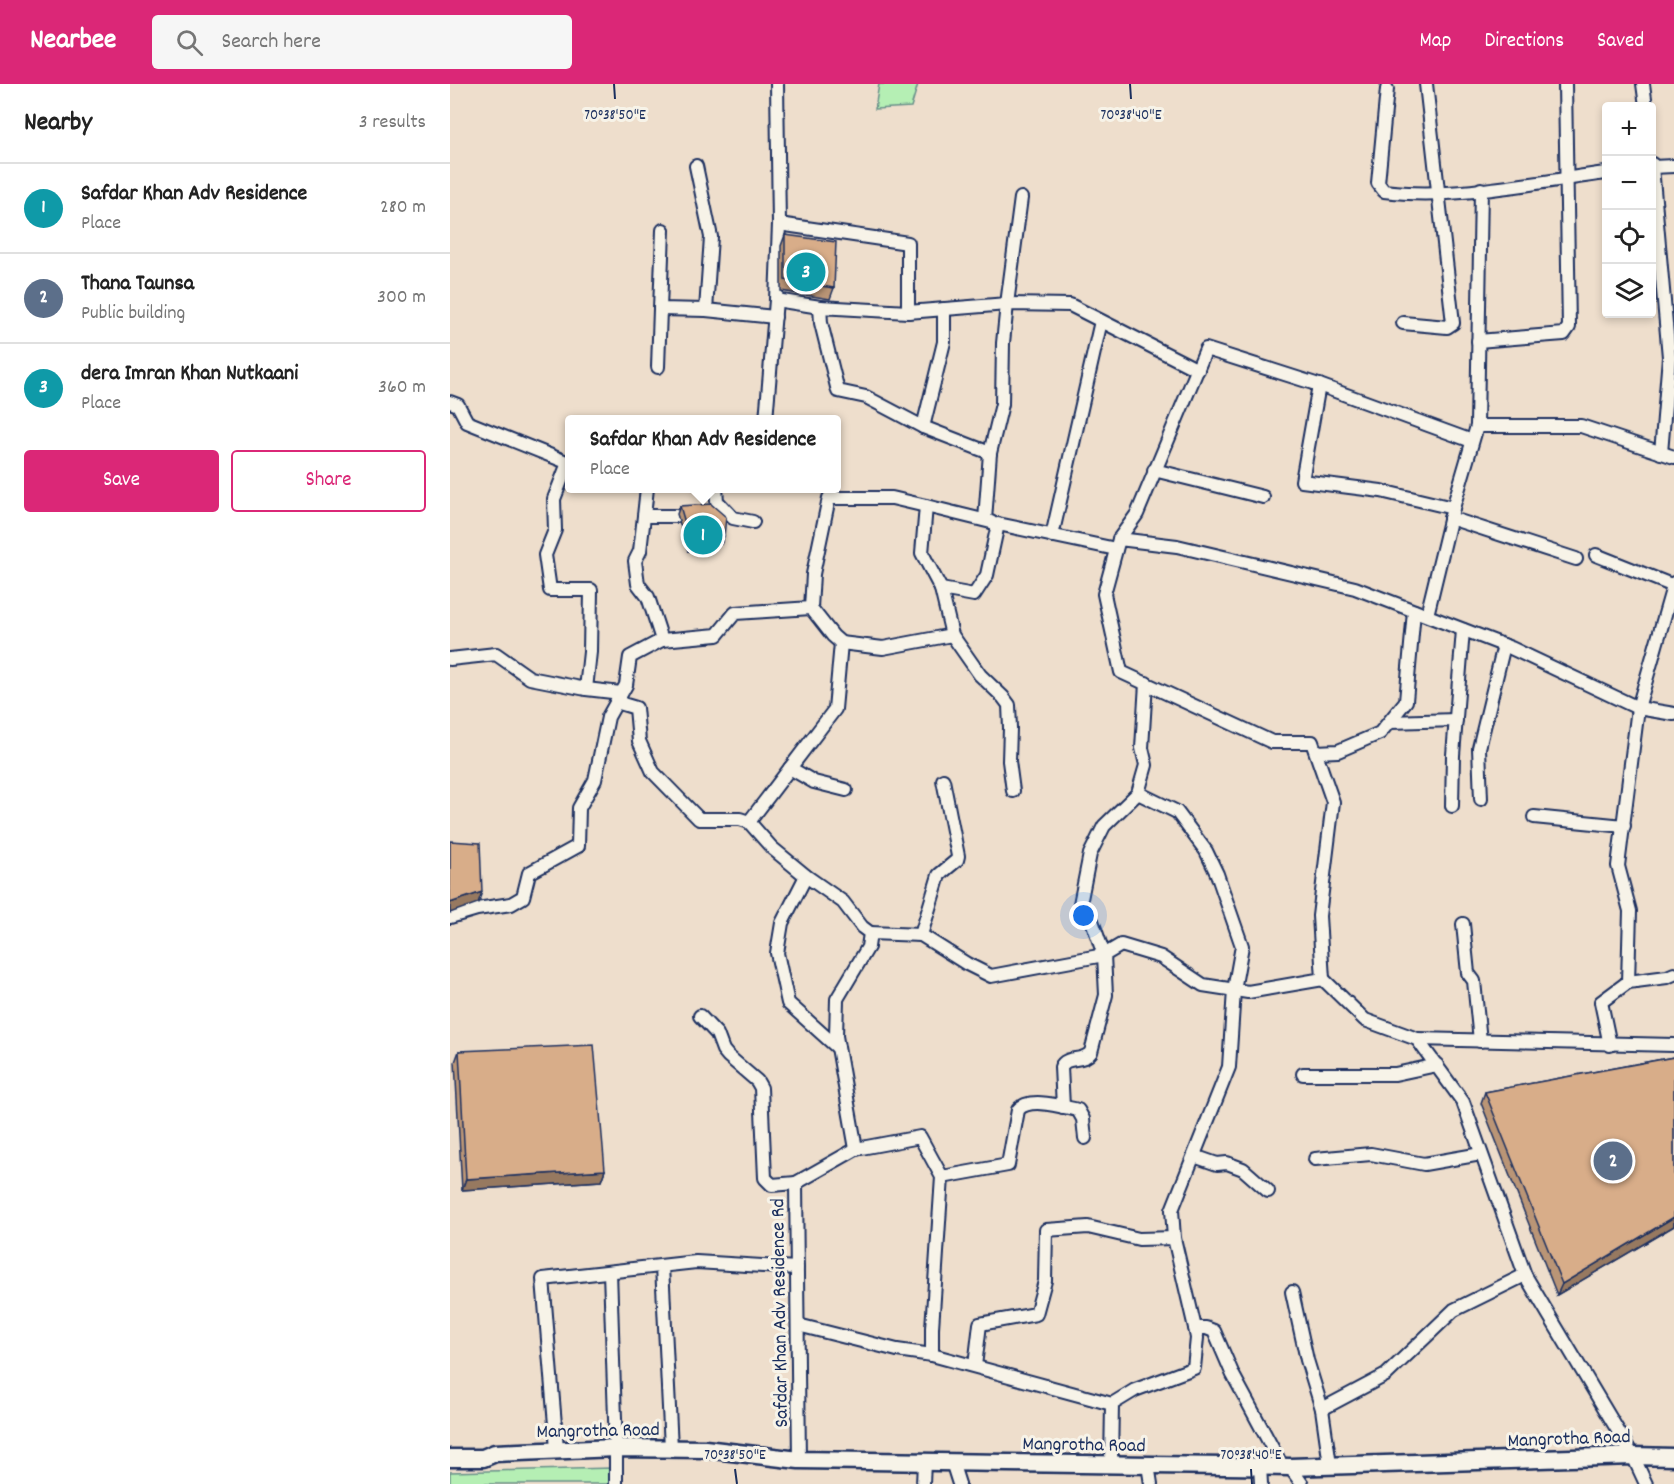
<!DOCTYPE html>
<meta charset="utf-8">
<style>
:root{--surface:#fff;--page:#f6f6f6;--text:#222;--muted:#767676;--line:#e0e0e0;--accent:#db2777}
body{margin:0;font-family:Dekko,sans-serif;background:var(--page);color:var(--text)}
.controls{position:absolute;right:18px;top:18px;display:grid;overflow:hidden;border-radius:6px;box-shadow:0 3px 9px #0003}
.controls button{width:54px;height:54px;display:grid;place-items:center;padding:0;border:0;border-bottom:2px solid var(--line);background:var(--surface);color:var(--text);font:30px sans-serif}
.you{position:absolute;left:634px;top:832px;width:21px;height:21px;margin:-15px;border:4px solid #fff;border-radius:50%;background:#1a73e8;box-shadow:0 0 0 9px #1a73e833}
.badge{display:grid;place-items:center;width:39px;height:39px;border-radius:50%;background:var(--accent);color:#fff;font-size:20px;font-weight:700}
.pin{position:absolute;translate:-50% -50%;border:3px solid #fff;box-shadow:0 2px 6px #0006}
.popup{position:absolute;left:115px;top:331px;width:276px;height:78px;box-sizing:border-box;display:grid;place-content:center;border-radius:6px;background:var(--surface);filter:drop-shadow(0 2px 4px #0005);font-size:20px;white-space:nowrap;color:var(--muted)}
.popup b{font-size:22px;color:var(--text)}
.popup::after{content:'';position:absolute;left:50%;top:100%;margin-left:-12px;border:12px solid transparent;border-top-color:var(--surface)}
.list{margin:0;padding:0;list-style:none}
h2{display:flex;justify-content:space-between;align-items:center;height:78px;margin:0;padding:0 24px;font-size:26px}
h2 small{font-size:20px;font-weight:400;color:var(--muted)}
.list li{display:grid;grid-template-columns:39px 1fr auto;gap:18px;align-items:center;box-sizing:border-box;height:90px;padding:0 24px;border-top:2px solid var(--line)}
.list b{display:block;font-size:22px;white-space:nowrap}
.list p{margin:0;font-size:20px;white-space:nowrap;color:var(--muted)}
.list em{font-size:20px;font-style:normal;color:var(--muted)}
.actions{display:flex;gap:12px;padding:18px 24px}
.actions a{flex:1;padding:14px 0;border:2px solid var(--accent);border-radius:6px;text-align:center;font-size:21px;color:var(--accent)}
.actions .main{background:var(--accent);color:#fff}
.icon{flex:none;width:33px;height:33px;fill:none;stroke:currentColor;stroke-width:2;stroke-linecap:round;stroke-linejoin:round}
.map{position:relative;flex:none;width:1224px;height:1400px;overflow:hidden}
header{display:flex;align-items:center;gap:36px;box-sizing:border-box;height:84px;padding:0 30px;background:var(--accent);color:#fff}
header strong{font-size:28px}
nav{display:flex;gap:33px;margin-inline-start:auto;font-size:21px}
.search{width:420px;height:54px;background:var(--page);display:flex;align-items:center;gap:15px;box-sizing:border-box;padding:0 21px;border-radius:6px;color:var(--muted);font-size:22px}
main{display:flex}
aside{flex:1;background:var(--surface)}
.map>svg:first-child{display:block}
.park{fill:#b5efb4;stroke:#688f89;stroke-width:1.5}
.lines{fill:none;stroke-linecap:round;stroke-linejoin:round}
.minor-casing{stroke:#1b2f5e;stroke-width:16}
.secondary-casing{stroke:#1b2f5e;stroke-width:21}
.minor{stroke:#f7f3e8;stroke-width:12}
.secondary{stroke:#f7f3e8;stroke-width:16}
.wall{fill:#ba9576;stroke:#1b2f5e;stroke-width:1.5}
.shaded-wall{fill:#977960;stroke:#1b2f5e;stroke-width:1.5}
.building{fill:#d8ad89;stroke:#1b2f5e;stroke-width:1.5}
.ticks{fill:none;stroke:#1b2f5e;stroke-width:2}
.labels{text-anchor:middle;stroke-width:6;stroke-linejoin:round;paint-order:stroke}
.street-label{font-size:20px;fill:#1b2f5e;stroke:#f7f3e8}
.ticks-label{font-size:15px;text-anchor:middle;fill:#1b2f5e;stroke:#f7f3e8;stroke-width:6;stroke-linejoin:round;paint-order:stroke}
</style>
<header>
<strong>Nearbee</strong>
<div class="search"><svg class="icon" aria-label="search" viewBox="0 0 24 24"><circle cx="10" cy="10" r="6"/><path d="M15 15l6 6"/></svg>Search here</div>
<nav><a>Map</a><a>Directions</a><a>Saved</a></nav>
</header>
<main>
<aside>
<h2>Nearby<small>3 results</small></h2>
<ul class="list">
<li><span class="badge" style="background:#0f9aa8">1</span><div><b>Safdar Khan Adv Residence</b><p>Place</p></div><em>280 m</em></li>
<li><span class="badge" style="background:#5c6f8a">2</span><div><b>Thana Taunsa</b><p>Public building</p></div><em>300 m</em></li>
<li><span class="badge" style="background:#0f9aa8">3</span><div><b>dera Imran Khan Nutkaani</b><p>Place</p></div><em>360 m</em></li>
</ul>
<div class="actions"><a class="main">Save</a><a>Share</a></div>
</aside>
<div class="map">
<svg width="1224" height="1400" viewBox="0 0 1224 1400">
<rect width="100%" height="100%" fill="#eedecc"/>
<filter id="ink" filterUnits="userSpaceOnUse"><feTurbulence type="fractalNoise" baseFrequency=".0167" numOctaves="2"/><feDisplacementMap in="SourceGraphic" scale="12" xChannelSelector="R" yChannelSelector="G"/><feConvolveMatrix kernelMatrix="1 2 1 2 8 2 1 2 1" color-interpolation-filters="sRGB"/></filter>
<g filter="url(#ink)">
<!-- park -->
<g class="park">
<polygon points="429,0 468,0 461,23 425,25"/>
<polygon points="162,1384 161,1400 0,1400 0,1388"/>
</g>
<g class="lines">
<defs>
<g id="minor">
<polyline points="1193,0 1196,22"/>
<path d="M 937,5 L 928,99 L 934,107 C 1002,116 1088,98 1156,89"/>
<polyline points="1202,80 1202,83 1224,82"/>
<polyline points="246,82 261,153 256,226"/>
<polyline points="1202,83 1219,273 1211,369"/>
<polyline points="329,140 458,159 458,228"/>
<polyline points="213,146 210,225 256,226 325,233"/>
<polyline points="326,216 370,223"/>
<polyline points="953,239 997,243 1003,239 976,0"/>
<polyline points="1028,257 1114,250 1119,243 1115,0"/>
<polyline points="208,283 210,225"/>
<polyline points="869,301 852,397 931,407 1003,424"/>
<polyline points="0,318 8,321 17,338 119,379"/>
<polyline points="316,336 326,216 329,140 327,0"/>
<polyline points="1027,342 1031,105"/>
<polyline points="473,343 494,258 494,225"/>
<polyline points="540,369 473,343 416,313 388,307 371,239 370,223 458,228 557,220 571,114"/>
<polyline points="118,379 104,415 105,446 95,471 100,506 141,506 140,568 136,605"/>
<polyline points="704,386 813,413"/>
<polyline points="266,404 267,417 283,434 303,438"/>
<polyline points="476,422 442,414 379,414 363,490 361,524 383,552 391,559 433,564 502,551"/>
<polyline points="194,432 197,404"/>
<polyline points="1000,434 1126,475"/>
<polyline points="535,436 540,369 552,320 553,259 557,220 620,221 748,286"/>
<polyline points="602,452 651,237"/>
<polyline points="669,455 687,430 756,265 869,301 1022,357"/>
<polyline points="1146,471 1224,502"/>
<polyline points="491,505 472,469 476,422 541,438"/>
<polyline points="977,531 1003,424 1027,342 1131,342 1224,373"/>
<polyline points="212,556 267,551 285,529 361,524"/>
<polyline points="0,575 46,570 80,594 136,605 171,609"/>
<polyline points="166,618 186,624 189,657 203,688 249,735 290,735 299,738 322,764 356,792 393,818 412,843 420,849 418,863 387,915 386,952 406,1065 346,1099 349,1376"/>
<polyline points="940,638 1006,636"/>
<polyline points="866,668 888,667 930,649 956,617 964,527"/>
<polyline points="340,684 364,698 396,706"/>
<polyline points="563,707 559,677 560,644 559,621 553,613 530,591 502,551 491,505 524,511 537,491 548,440 666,465"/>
<polyline points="688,709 696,681 692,664 696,599"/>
<polyline points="1031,715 1029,664 1054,561"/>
<polyline points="1002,722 1003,671 1013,546"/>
<polyline points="1084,733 1174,742"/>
<polyline points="299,738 385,625 391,559"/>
<polyline points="356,792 332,839 327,869 338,919 388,964"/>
<polyline points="0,833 27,825 61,820 73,813 79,789 128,762 129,724 145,696 158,633 176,601 180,573 212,556 198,513 188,500 185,477 190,467 194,432 226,432"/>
<polyline points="1013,840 1018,889 1024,897 1030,957"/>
<polyline points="420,849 471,851 517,880 541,892 654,871 671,861 711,873 753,901 798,908 873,895 915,936 967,955 1013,1018 1075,1191 1183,1372 1196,1400"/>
<polyline points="471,851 489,791 507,776 508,772 493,696"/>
<polyline points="873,895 869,832 883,718 862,658 822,658 671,588 654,510 669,455 727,462 905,504 1061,564 1188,624 1224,630"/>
<polyline points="1178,898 1217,893 1224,890"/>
<polyline points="250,932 267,950 273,966 278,972 307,997 311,1004 315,1094 322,1101 346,1099"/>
<polyline points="967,955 1224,961"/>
<polyline points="1160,961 1151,918 1178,898 1180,827 1168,782 1188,624 1224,499"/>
<polyline points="853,990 945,990 987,981"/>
<path d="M 613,1023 L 611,983 C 616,971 633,979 641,968 L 656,911 L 654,871 L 640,831 L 630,820 L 640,770 L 654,742 L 688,709 L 727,728 L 756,767 L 767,790 L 792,862 L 784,906 L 779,983 L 722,1126 L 724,1154"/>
<polyline points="406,1065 470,1053 492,1093 482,1244 482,1271"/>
<polyline points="744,1072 767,1080 777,1079 793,1085 818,1107"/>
<polyline points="865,1075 921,1070 974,1080 1031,1070"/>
<path d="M 492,1093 L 558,1081 L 568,1026 C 579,1012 613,1023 628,1026 L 633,1035 L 635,1054"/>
<polyline points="212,1182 221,1364"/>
<polyline points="160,1188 166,1364 166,1400"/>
<polyline points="842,1208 857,1276 872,1325"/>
<polyline points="348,1241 447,1266 482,1271 662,1320"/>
<polyline points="525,1282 530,1240 586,1230 595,1197 596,1146 638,1143 689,1155 724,1154 745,1244"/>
<polyline points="107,1365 93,1195 246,1178 347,1184"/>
<polyline points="502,1378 509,1400"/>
<polyline points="661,1380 662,1320 685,1306 744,1284 747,1254 745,1244 756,1244 764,1247 783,1291 832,1382"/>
<polyline points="698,1381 701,1400"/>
<polyline points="880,1381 872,1325 936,1291 1004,1226 1075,1191"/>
<polyline points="810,1382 811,1400"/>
<polyline points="840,1383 852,1400"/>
<polyline points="473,1400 474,1378"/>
</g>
<polyline id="secondary" points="0,1374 33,1374 45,1369 166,1364 255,1365 349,1376 840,1383 1183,1372 1224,1373"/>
</defs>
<!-- minor casing -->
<use href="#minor" class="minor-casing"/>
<!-- secondary casing -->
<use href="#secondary" class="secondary-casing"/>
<!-- minor -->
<use href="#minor" class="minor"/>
<!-- secondary -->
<use href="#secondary" class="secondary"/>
</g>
<!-- wall -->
<g class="wall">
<polygon points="335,151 384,204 380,215 331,207 331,162"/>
<polygon points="230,422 274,452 271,460 238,467 227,430"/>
<polygon points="9,967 155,1086 151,1097 12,1106 5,978"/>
<polygon points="1224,973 1224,1142 1107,1211 1031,1019 1035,1008"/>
</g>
<!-- shaded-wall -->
<g class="shaded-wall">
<polygon points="274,452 271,460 238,467 241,459"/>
<polygon points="32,808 28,819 0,829 0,819"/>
<polygon points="155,1086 151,1097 12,1106 16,1095"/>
<polygon points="1224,1133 1224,1142 1107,1211 1112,1200"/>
</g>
<!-- building -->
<g class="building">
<polygon points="335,151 386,158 384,204 335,196"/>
<polygon points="261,420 276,433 274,452 241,459 230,422"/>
<polygon points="0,757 30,759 32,808 0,819"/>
<polygon points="144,961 155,1086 16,1095 9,967"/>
<polygon points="1224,973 1224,1133 1112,1200 1035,1008"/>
</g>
</g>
<!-- ticks -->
<path class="ticks" d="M 164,0 L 165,15M 680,0 L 681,15M 285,1385 L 287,1400M 801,1385 L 802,1400"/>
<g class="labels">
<!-- street labels -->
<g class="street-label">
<text transform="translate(328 1229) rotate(-91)" y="7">Safdar Khan Adv Residence Rd</text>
<text transform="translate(148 1345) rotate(-1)" y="7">Mangrotha Road</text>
<text transform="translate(1119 1353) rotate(-2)" y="7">Mangrotha Road</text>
<text transform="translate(634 1359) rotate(1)" y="7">Mangrotha Road</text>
</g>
</g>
<g class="ticks-label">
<text x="165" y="35">70°38'50"E</text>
<text x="681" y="35">70°38'40"E</text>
<text x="285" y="1375">70°38'50"E</text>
<text x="801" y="1375">70°38'40"E</text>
</g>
</svg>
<div class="controls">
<button>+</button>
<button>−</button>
<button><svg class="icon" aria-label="locate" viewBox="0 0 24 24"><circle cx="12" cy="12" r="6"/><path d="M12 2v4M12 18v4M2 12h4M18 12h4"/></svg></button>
<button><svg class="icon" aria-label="layers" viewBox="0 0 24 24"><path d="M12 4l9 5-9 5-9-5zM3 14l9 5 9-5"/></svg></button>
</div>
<div class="you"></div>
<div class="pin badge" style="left:253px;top:451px;background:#0f9aa8">1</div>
<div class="popup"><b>Safdar Khan Adv Residence</b>Place</div>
<div class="pin badge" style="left:1163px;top:1077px;background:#5c6f8a">2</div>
<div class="pin badge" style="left:356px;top:188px;background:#0f9aa8">3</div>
</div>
</main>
